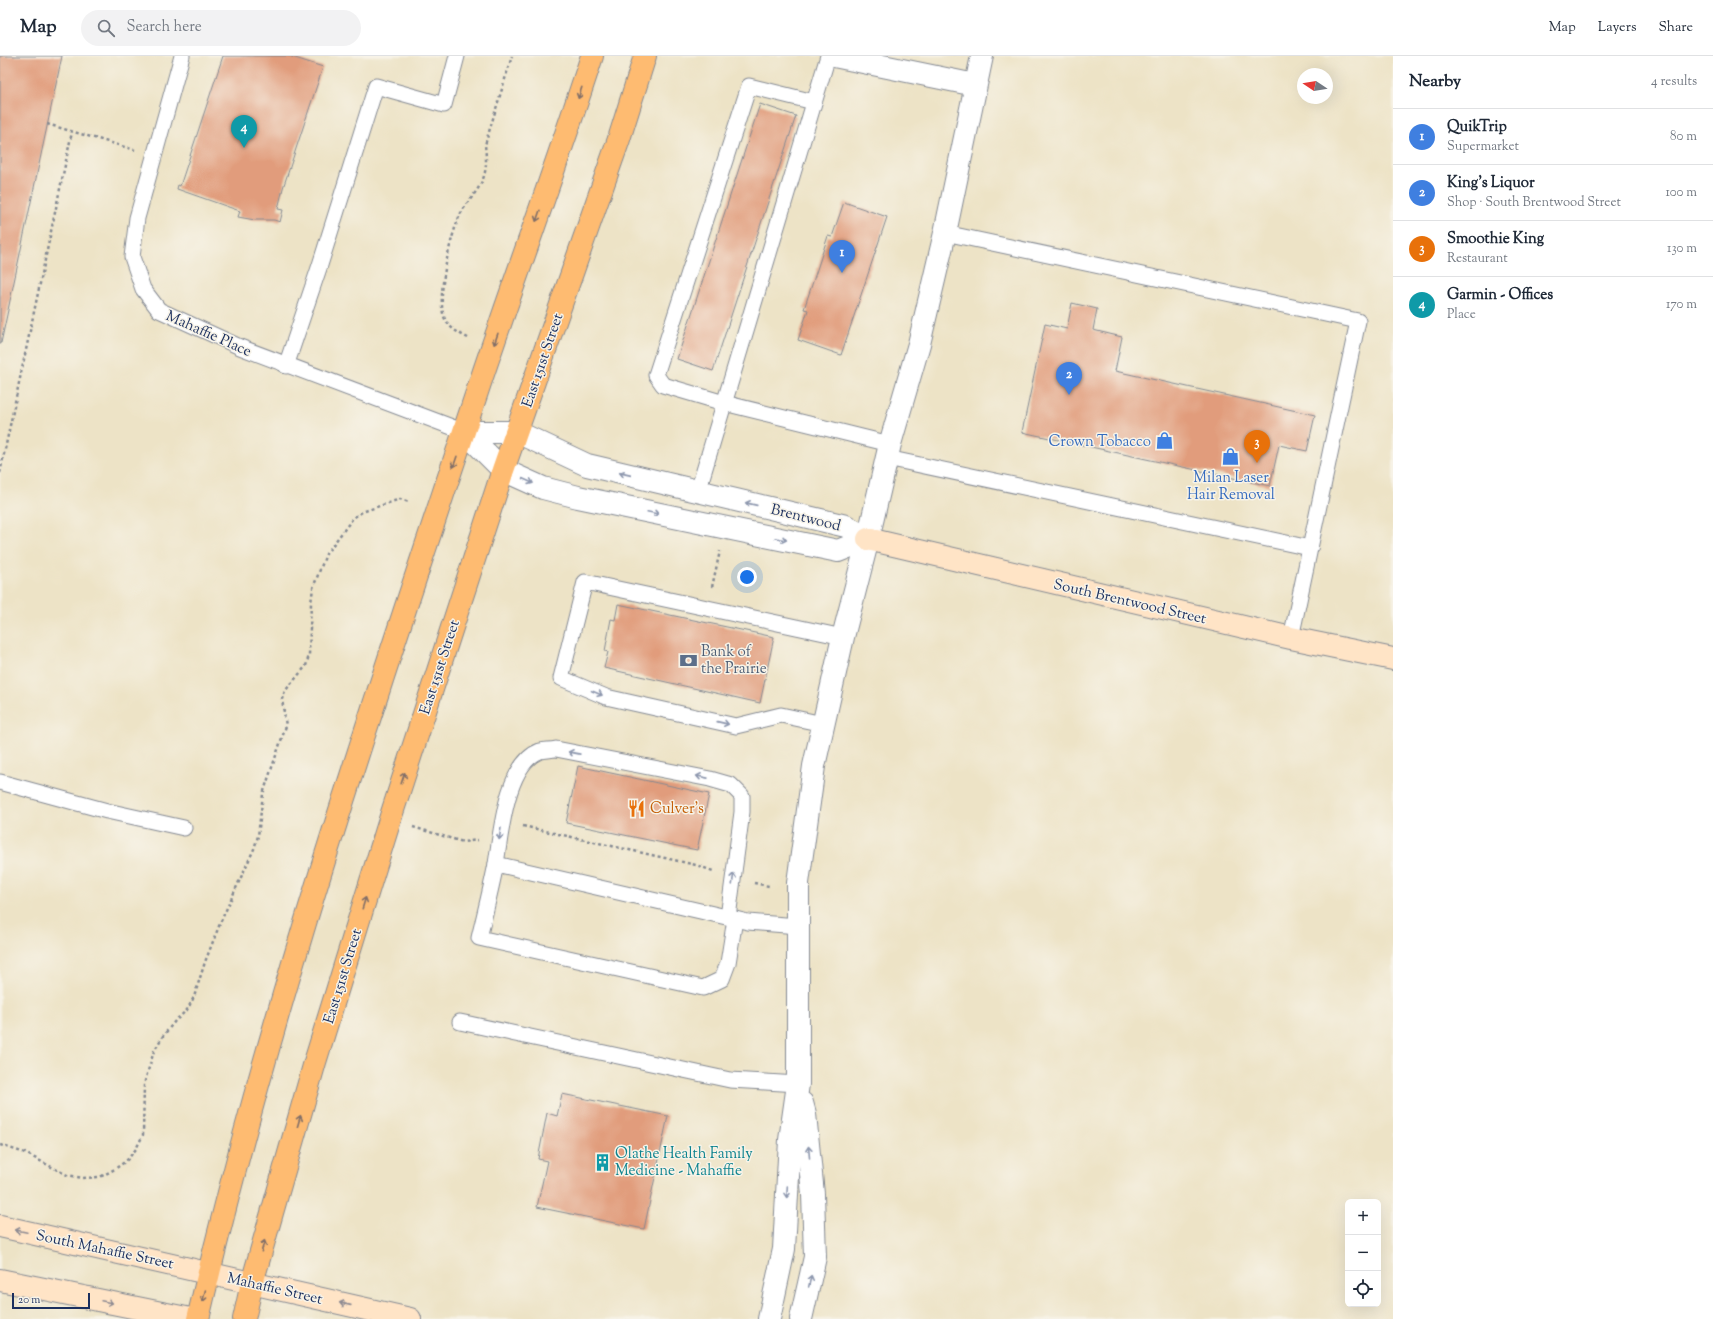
<!DOCTYPE html>
<meta charset="utf-8">
<style>
:root{--surface:#fff;--page:#f2f2f3;--text:#1f2937;--muted:#747a83;--line:#e0e1e3;--accent:#b5179e}
body{margin:0;font-family:"Sorts Mill Goudy",serif;background:var(--page);color:var(--text)}
.controls{position:absolute;right:12px;bottom:12px;display:grid;overflow:hidden;border-radius:6px;box-shadow:0 4px 16px #0002}
.controls button{width:36px;height:36px;display:grid;place-items:center;padding:0;border:0;border-bottom:1px solid var(--line);background:var(--surface);color:var(--text);font:20px sans-serif}
.compass{position:absolute;left:1297px;top:12px;width:36px;height:36px;border-radius:50%;background:var(--surface);box-shadow:0 4px 16px #0002;rotate:282deg}
.scale{position:absolute;left:12px;bottom:10px;width:78px;box-sizing:border-box;padding-left:4px;border:2px solid #1b2f5e;border-top:0;font-size:11px;line-height:14px;white-space:nowrap;color:#1b2f5e;-webkit-text-stroke:3px #f7f3e8;paint-order:stroke}
.you{position:absolute;left:747px;top:521px;width:14px;height:14px;margin:-10px;border:3px solid #fff;border-radius:50%;background:#1a73e8;box-shadow:0 0 0 6px #1a73e833}
.badge{display:grid;place-items:center;width:26px;height:26px;border-radius:50%;background:var(--accent);color:#fff;font-size:13px;font-weight:700}
.pin{position:absolute;translate:-50% -33px;filter:drop-shadow(0 1px 2px #0008)}
.pin::after{content:'';position:absolute;top:21px;width:14px;height:12px;background:inherit;clip-path:polygon(0 0,100% 0,50% 100%)}
.list{margin:0;padding:0;list-style:none}
h2{display:flex;justify-content:space-between;align-items:center;height:52px;margin:0;padding:0 16px;font-size:17px}
h2 small{font-size:13px;font-weight:400;color:var(--muted)}
.list li{display:grid;grid-template-columns:26px 1fr auto;gap:12px;align-items:center;box-sizing:border-box;height:56px;padding:0 16px;border-top:1px solid var(--line)}
.list b{display:block;font-size:15px;white-space:nowrap}
.list p{margin:0;font-size:13px;white-space:nowrap;color:var(--muted)}
.list em{font-size:13px;font-style:normal;color:var(--muted)}
.icon{flex:none;width:22px;height:22px;fill:none;stroke:currentColor;stroke-width:2;stroke-linecap:round;stroke-linejoin:round}
.map{position:relative;flex:none;width:1393px;height:1263px;overflow:hidden}
header{display:flex;align-items:center;gap:24px;box-sizing:border-box;height:56px;padding:0 20px;background:var(--surface);border-bottom:1px solid var(--line)}
header strong{font-size:19px}
nav{display:flex;gap:22px;margin-inline-start:auto;font-size:14px}
.search{width:280px;height:36px;background:var(--page);display:flex;align-items:center;gap:10px;box-sizing:border-box;padding:0 14px;border-radius:22px;color:var(--muted);font-size:15px}
main{display:flex}
aside{flex:1;background:var(--surface)}
.map>svg:first-child{display:block}
.building{fill:#e19c7c}
.lines{fill:none;stroke-linecap:round;stroke-linejoin:round}
.lane-casing{stroke:#848992;stroke-width:17}
.street-casing{stroke:#848992;stroke-width:24}
.secondary-casing{stroke:#848992;stroke-width:24}
.primary-casing{stroke:#848992;stroke-width:24}
.path{stroke:#848992;stroke-width:2.5;stroke-dasharray:3 3;stroke-linecap:butt}
.lane{stroke:#fff;stroke-width:15}
.street{stroke:#fff;stroke-width:22}
.secondary{stroke:#ffe4c6;stroke-width:22}
.primary{stroke:#febb71;stroke-width:22}
.oneway{stroke:#816e67}
.oneway2{stroke:#8d97ae}
.oneway3{stroke:#8d8a92}
.labels{text-anchor:middle;stroke-width:3;stroke-linejoin:round;paint-order:stroke}
.street-label{font-size:15px;fill:#1b2f5e;stroke:#f7f3e8}
.shop-label{font-size:15px;fill:#366cbe;stroke:#f7f3e8;text-anchor:end}
.service-label{font-size:15px;fill:#4e5e75;stroke:#f7f3e8;text-anchor:start}
.food-label{font-size:15px;fill:#c56008;stroke:#f7f3e8;text-anchor:start}
.culture-label{font-size:15px;fill:#0d838f;stroke:#f7f3e8;text-anchor:start}
</style>
<header>
<strong>Map</strong>
<div class="search"><svg class="icon" aria-label="search" viewBox="0 0 24 24"><circle cx="10" cy="10" r="6"/><path d="M15 15l6 6"/></svg>Search here</div>
<nav><a>Map</a><a>Layers</a><a>Share</a></nav>
</header>
<main>
<div class="map">
<svg width="1393" height="1263" viewBox="0 0 1393 1263">
<rect width="100%" height="100%" fill="#f7f3e8"/>
<filter id="ink" filterUnits="userSpaceOnUse"><feTurbulence type="fractalNoise" baseFrequency=".025" numOctaves="2"/><feDisplacementMap in="SourceGraphic" scale="8" xChannelSelector="R" yChannelSelector="G"/><feConvolveMatrix kernelMatrix="1 2 1 2 8 2 1 2 1" color-interpolation-filters="sRGB"/></filter>
<filter id="wash" filterUnits="userSpaceOnUse"><feTurbulence type="fractalNoise" baseFrequency=".012" numOctaves="4" result="noise"/><feDisplacementMap in="SourceGraphic" scale="16" xChannelSelector="R" yChannelSelector="G"/><feGaussianBlur stdDeviation="0.9" result="paint"/><feColorMatrix in="noise" values="0 0 0 0 0 0 0 0 0 0 0 0 0 0 0 0 0 1.4 0 .05"/><feComposite in="paint" operator="in"/></filter>
<g filter="url(#wash)">
<rect width="100%" height="100%" fill="#ede3c6"/>
<g id="blocks">
<!-- building -->
<g class="building">
<polygon points="0,0 62,0 1,287 0,287"/>
<polygon points="223,0 289,0 323,11 283,132 278,153 283,154 280,166 274,164 255,164 238,161 240,155 177,133 178,129 180,130"/>
<polygon points="760,48 796,60 713,315 677,303"/>
<polygon points="844,146 887,161 841,299 798,284 808,254 804,253 828,180 832,181"/>
<polygon points="1072,247 1097,253 1093,274 1122,281 1115,315 1315,359 1307,395 1279,389 1270,430 1022,376 1045,268 1067,273"/>
<polygon points="618,548 774,581 760,647 604,612 608,596 605,595 611,563 615,564"/>
<polygon points="578,710 709,738 697,794 566,767"/>
<polygon points="562,1038 668,1060 644,1173 537,1151 547,1105 538,1103 547,1057 557,1060"/>
</g>
</g>
</g>
<g filter="url(#ink)">
<use href="#blocks" fill-opacity="0" stroke="#848992" stroke-width="1"/>
<g class="lines">
<defs>
<g id="lane">
<polyline points="182,0 137,162 132,201 143,233 159,254 240,291 465,376"/>
<polyline points="814,46 749,30 656,319 663,329 724,347 890,388"/>
<polyline points="945,177 1358,265 1291,582"/>
<polyline points="286,310 320,209 376,30 444,49 457,0"/>
<polyline points="887,402 1310,492"/>
<polyline points="698,435 828,0"/>
<polyline points="823,668 781,659 736,670 606,641 561,622 585,526 843,581"/>
<polyline points="0,726 107,755 184,772"/>
<polyline points="496,808 748,866 798,870"/>
<path d="M 728,861 L 742,756 L 742,740 L 731,729 L 710,723 L 556,693 C 551,694 545,694 540,695 C 506,708 501,777 496,808 C 491,833 485,857 479,882 L 703,932 L 722,923 L 728,907 L 735,863"/>
<polyline points="460,966 730,1024 798,1028"/>
</g>
<g id="street">
<polyline points="834,0 975,29"/>
<polyline points="465,376 503,414 543,432 578,441 838,495 868,483"/>
<polyline points="465,376 517,376 587,409 846,470 868,483"/>
<polyline points="769,1263 784,1193 790,1084 798,1028 798,827 814,710 843,581 868,483 890,388 919,288 945,177 982,0"/>
<polyline points="801,1263 815,1201 813,1138 805,1058 802,1047"/>
</g>
<g id="secondary">
<polyline points="868,483 1291,582 1393,603"/>
<polyline points="0,1170 410,1263"/>
<polyline points="0,1224 191,1263"/>
</g>
<g id="primary">
<path d="M 198,1263 C 272,943 379,632 482,321 C 518,214 557,108 592,0"/>
<polyline points="244,1263 252,1227 315,1006 392,757 503,414 619,83 645,0"/>
</g>
</defs>
<!-- lane casing -->
<use href="#lane" class="lane-casing"/>
<!-- street casing -->
<use href="#street" class="street-casing"/>
<!-- secondary casing -->
<use href="#secondary" class="secondary-casing"/>
<!-- primary casing -->
<use href="#primary" class="primary-casing"/>
<!-- path -->
<g class="path">
<polyline points="47,68 135,94"/>
<path d="M 468,282 C 459,277 450,273 445,263 C 435,244 451,178 460,159 C 467,145 480,134 484,120 C 487,110 486,99 485,89 L 512,0"/>
<polyline points="0,417 72,76"/>
<polyline points="712,531 720,495"/>
<polyline points="523,770 696,809 713,815"/>
<polyline points="413,771 463,786 478,784"/>
<polyline points="754,827 769,830"/>
<polyline points="0,1089 25,1097 67,1119 83,1122 100,1121 115,1113 127,1104 136,1093 143,1079 144,1028 154,995 163,980 175,965 187,954 194,941 205,906 221,865 254,793 258,780 263,738 286,670 282,643 285,635 306,610 309,599 311,547 313,532 326,498 353,462 362,456 400,443 409,446"/>
</g>
<!-- lane -->
<use href="#lane" class="lane"/>
<!-- street -->
<use href="#street" class="street"/>
<!-- secondary -->
<use href="#secondary" class="secondary"/>
<!-- primary -->
<use href="#primary" class="primary"/>
</g>
<!-- one-way arrows -->
<defs><path id="oneway-shaft" d="M-6 0H5M1.5-3L5.5 0L1.5 3" fill="none" stroke-width="1.6" stroke-linecap="round" stroke-linejoin="round"/></defs>
<g class="oneway">
<use href="#oneway-shaft" transform="translate(580 37) rotate(108)"/>
<use href="#oneway-shaft" transform="translate(538 160) rotate(109)"/>
<use href="#oneway-shaft" transform="translate(496 283) rotate(109)"/>
<use href="#oneway-shaft" transform="translate(455 406) rotate(109)"/>
<use href="#oneway-shaft" transform="translate(403 722) rotate(-72)"/>
<use href="#oneway-shaft" transform="translate(364 847) rotate(-73)"/>
<use href="#oneway-shaft" transform="translate(299 1065) rotate(-74)"/>
<use href="#oneway-shaft" transform="translate(263 1190) rotate(-74)"/>
<use href="#oneway-shaft" transform="translate(204 1240) rotate(103)"/>
</g>
<g class="oneway2">
<use href="#oneway-shaft" transform="translate(625 418) rotate(-167)"/>
<use href="#oneway-shaft" transform="translate(528 425) rotate(24)"/>
<use href="#oneway-shaft" transform="translate(751 448) rotate(-167)"/>
<use href="#oneway-shaft" transform="translate(653 457) rotate(12)"/>
<use href="#oneway-shaft" transform="translate(781 483) rotate(12)"/>
<use href="#oneway-shaft" transform="translate(597 637) rotate(23)"/>
<use href="#oneway-shaft" transform="translate(723 667) rotate(13)"/>
<use href="#oneway-shaft" transform="translate(574 697) rotate(-169)"/>
<use href="#oneway-shaft" transform="translate(702 721) rotate(-169)"/>
<use href="#oneway-shaft" transform="translate(500 778) rotate(99)"/>
<use href="#oneway-shaft" transform="translate(733 823) rotate(-83)"/>
<use href="#oneway-shaft" transform="translate(809 1096) rotate(-95)"/>
<use href="#oneway-shaft" transform="translate(787 1136) rotate(93)"/>
<use href="#oneway-shaft" transform="translate(810 1225) rotate(-77)"/>
</g>
<g class="oneway3">
<use href="#oneway-shaft" transform="translate(21 1175) rotate(-168)"/>
<use href="#oneway-shaft" transform="translate(107 1246) rotate(12)"/>
<use href="#oneway-shaft" transform="translate(345 1248) rotate(-167)"/>
</g>
</g>
<!-- icons -->
<defs>
<symbol id="shop-bare" viewBox="-9 -9 18 18"><path d="M-5-2.5h2.3a2.7 3.5 0 0 1 5.4 0H5L5.5 6h-11ZM-1.5-2.5h3a1.5 2.3 0 0 0-3 0Z" fill="#3f7fe0" stroke="#f7f3e8" stroke-width="2.5" paint-order="stroke"/></symbol>
<symbol id="bank-bare" viewBox="-9 -9 18 18"><path d="M-6-4H6V4H-6ZM0-2.3a2.3 2.3 0 1 0 0 4.6a2.3 2.3 0 1 0 0-4.6Z" fill="#5c6f8a" stroke="#f7f3e8" stroke-width="2.5" paint-order="stroke"/></symbol>
<symbol id="restaurant-bare" viewBox="-9 -9 18 18"><path d="M-5-6h1v4h1v-4h1v4h1v-4h1v5L-1.5 .5V6h-2V.5L-5-1ZM5-6V6H3V1.5H1.5Q1.5-4 5-6Z" fill="#e8710a" stroke="#f7f3e8" stroke-width="2.5" paint-order="stroke"/></symbol>
<symbol id="building-bare" viewBox="-9 -9 18 18"><path d="M-4-6H4V6H1V3H-1V6H-4ZM-2.5-4.3h1.7v1.8h-1.7ZM.8-4.3h1.7v1.8H.8ZM-2.5-1h1.7V.8h-1.7ZM.8-1h1.7V.8H.8Z" fill="#0f9aa8" stroke="#f7f3e8" stroke-width="2.5" paint-order="stroke"/></symbol>
</defs>
<g fill-rule="evenodd">
<use href="#shop-bare" x="1152" y="372" width="25" height="25"/>
<use href="#shop-bare" x="1218" y="388" width="25" height="25"/>
<use href="#bank-bare" x="676" y="592" width="25" height="25"/>
<use href="#restaurant-bare" x="624" y="740" width="25" height="25"/>
<use href="#building-bare" x="590" y="1094" width="25" height="25"/>
</g>
<g class="labels">
<!-- street labels -->
<g class="street-label">
<text transform="translate(209 277) rotate(24)" y="5">Mahaffie Place</text>
<text transform="translate(542 304) rotate(-71)" y="5">East 151st Street</text>
<text transform="translate(806 461) rotate(14)" y="5">Brentwood</text>
<text transform="translate(1130 545) rotate(13)" y="5">South Brentwood Street</text>
<text transform="translate(439 611) rotate(-72)" y="5">East 151st Street</text>
<text transform="translate(342 920) rotate(-73)" y="5">East 151st Street</text>
<text transform="translate(105 1193) rotate(12)" y="5">South Mahaffie Street</text>
<text transform="translate(275 1232) rotate(13)" y="5">Mahaffie Street</text>
</g>
<!-- shop labels -->
<g class="shop-label">
<text x="1151" y="390">Crown Tobacco</text>
<text x="1231" y="426" text-anchor="middle">Milan Laser<tspan x="1231" dy="17">Hair Removal</tspan></text>
</g>
<!-- service labels -->
<g class="service-label">
<text x="701" y="600">Bank of<tspan x="701" dy="17">the Prairie</tspan></text>
</g>
<!-- food labels -->
<g class="food-label">
<text x="650" y="757">Culver's</text>
</g>
<!-- culture labels -->
<g class="culture-label">
<text x="615" y="1102">Olathe Health Family<tspan x="615" dy="17">Medicine - Mahaffie</tspan></text>
</g>
</g>
</svg>
<div class="controls">
<button>+</button>
<button>−</button>
<button><svg class="icon" aria-label="locate" viewBox="0 0 24 24"><circle cx="12" cy="12" r="6"/><path d="M12 2v4M12 18v4M2 12h4M18 12h4"/></svg></button>
</div>
<svg class="compass" viewBox="-18 -18 36 36"><path d="M0-13l5 13h-10z" fill="#e53935"/><path d="M0 13l5-13h-10z" fill="#747a83"/></svg>
<div class="scale">20 m</div>
<div class="you"></div>
<div class="pin badge" style="left:842px;top:217px;background:#3f7fe0">1</div>
<div class="pin badge" style="left:1069px;top:339px;background:#3f7fe0">2</div>
<div class="pin badge" style="left:1257px;top:407px;background:#e8710a">3</div>
<div class="pin badge" style="left:244px;top:92px;background:#0f9aa8">4</div>
</div>
<aside>
<h2>Nearby<small>4 results</small></h2>
<ul class="list">
<li><span class="badge" style="background:#3f7fe0">1</span><div><b>QuikTrip</b><p>Supermarket</p></div><em>80 m</em></li>
<li><span class="badge" style="background:#3f7fe0">2</span><div><b>King's Liquor</b><p>Shop · South Brentwood Street</p></div><em>100 m</em></li>
<li><span class="badge" style="background:#e8710a">3</span><div><b>Smoothie King</b><p>Restaurant</p></div><em>130 m</em></li>
<li><span class="badge" style="background:#0f9aa8">4</span><div><b>Garmin - Offices</b><p>Place</p></div><em>170 m</em></li>
</ul>
</aside>
</main>
